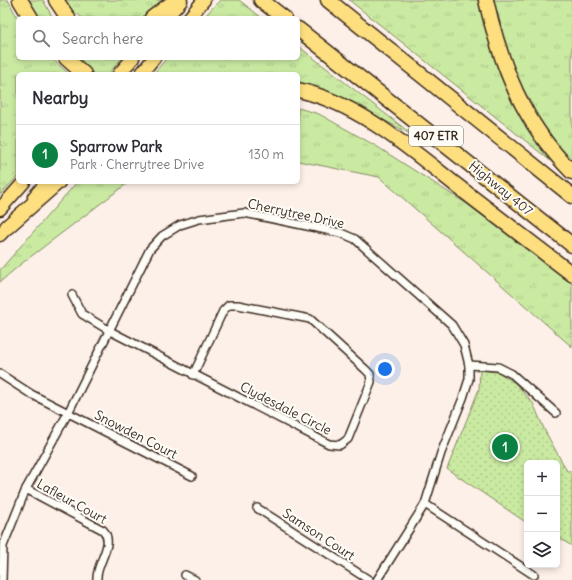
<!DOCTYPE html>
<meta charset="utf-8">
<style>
:root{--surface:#fff;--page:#f7f7f7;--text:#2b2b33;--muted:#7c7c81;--line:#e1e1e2;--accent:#0b8043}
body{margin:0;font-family:Delius,sans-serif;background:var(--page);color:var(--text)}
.controls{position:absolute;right:12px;bottom:12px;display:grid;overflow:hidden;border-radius:6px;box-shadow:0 2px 6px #0003}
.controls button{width:36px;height:36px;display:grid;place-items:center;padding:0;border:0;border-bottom:1px solid var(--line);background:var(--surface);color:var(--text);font:20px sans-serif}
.you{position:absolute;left:385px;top:369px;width:14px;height:14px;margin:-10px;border:3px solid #fff;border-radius:50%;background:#1a73e8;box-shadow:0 0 0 6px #1a73e833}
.badge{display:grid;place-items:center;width:26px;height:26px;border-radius:50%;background:var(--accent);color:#fff;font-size:13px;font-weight:700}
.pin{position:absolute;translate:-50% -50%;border:2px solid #fff;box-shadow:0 1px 4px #0006}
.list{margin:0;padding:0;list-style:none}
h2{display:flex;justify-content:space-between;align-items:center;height:52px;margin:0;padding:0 16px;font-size:17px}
h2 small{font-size:13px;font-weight:400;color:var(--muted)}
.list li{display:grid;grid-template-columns:26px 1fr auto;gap:12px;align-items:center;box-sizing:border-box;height:60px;padding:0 16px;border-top:1px solid var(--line)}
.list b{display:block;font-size:15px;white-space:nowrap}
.list p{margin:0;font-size:13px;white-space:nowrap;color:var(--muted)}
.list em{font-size:13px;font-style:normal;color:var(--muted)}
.icon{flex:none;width:22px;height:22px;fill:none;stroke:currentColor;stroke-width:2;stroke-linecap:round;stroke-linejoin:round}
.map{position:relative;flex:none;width:572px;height:580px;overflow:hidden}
.search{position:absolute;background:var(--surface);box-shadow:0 2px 6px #0003;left:16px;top:16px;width:284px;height:44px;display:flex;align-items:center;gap:10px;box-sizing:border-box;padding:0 14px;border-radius:6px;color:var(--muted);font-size:15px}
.panel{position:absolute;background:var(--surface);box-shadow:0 2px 6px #0003;left:16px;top:72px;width:284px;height:112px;border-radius:6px}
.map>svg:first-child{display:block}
.grass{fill:url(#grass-tufts);stroke:#828a60}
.park{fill:url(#park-dots);stroke:#828a60}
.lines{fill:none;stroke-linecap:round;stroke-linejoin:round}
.minor-casing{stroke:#3b2a1e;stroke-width:10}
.primary-casing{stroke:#3b2a1e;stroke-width:15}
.motorway-casing{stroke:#3b2a1e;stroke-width:17}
.minor{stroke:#fdfcf7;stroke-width:7}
.primary{stroke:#fedf80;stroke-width:12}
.motorway{stroke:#fedf80;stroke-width:14}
.labels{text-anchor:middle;stroke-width:4;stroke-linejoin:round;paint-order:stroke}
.shield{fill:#fdfcf7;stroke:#75695f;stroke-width:1}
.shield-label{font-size:12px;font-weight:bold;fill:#3b2a1e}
.street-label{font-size:13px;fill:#3b2a1e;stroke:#fdfcf7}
</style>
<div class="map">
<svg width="572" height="580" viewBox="0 0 572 580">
<defs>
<pattern id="grass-tufts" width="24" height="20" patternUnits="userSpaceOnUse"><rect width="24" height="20" fill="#caeaa2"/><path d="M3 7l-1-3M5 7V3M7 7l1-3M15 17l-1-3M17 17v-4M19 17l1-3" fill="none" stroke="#aec98b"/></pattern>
<pattern id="park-dots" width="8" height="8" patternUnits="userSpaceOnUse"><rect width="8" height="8" fill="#caeaa2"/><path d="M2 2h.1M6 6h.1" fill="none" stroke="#aec98b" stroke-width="1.8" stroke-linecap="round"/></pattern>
</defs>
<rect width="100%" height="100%" fill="#fdf0e9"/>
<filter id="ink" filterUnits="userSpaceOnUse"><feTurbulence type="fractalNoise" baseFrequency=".025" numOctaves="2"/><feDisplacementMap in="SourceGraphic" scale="8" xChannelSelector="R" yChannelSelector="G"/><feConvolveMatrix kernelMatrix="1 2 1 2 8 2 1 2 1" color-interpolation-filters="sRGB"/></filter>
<g filter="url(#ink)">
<!-- grass -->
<g class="grass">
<polygon points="0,0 8,0 18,19 18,58 51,58 69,74 18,74 18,176 0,195"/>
<polygon points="29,0 43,0 53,18 40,18"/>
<polygon points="63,0 162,0 141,18 83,18 66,7"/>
<polygon points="220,0 239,0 262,18 203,18"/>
<polygon points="349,0 478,0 492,49 512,103 552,162"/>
<path d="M 494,0 L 572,0 L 572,161 C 553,140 533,117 521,92 C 508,63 499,30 494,0 Z"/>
<polygon points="298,46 414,136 340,97 298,85 298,74 153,74 167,58 298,58"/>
<polygon points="77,58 122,58 108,74 94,74"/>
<polygon points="298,108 319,114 376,146 467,204 572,284 572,347 379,177 298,161"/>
<polygon points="77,182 129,182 21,264 0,282 0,270"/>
</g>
<!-- park -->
<polygon class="park" points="480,370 498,372 515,383 533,403 545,431 567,471 572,471 572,546 557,537 557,463 527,463 527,523 447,469 479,389"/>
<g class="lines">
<defs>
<g id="minor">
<polyline points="72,295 82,314 110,331 329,444 340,445 348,439 371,382 370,374 365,369 310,319 238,305 229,305 223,311 193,375"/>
<polyline points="469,365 498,367 512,374 556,413"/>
<polyline points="0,374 31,394 192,476"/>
<path d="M 26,489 L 103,530 C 116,544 95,564 97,580"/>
<polyline points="425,504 534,575"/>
<polyline points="257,508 369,580"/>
<polyline points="185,575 195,580"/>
<polyline points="2,580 3,546 26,489 68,413 150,249 162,236 180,225 199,219 244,213 341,233 355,239 452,325 464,345 469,365 469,379 463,398 441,453 425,504 377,580"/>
</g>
<g id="primary">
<polyline points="166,18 181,1"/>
<polyline points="189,18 204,0"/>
<polyline points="119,74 133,58"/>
<polyline points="141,74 154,58"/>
<polyline points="34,197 47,182"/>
<polyline points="0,209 24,182"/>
<polyline points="0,235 14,220"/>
</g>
<g id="motorway">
<polyline points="20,0 31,18"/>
<polyline points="56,0 68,18"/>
<polyline points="261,0 284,18"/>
<polyline points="328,0 572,196"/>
<path d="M 486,0 C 501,66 523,123 572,172"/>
<polyline points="152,18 176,0"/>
<polyline points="298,29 572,245"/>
<polyline points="66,58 84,74"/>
<path d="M 298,90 C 358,103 409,148 456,185 C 495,215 533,244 572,274"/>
<polyline points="7,227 58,182"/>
</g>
</defs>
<!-- minor casing -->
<use href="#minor" class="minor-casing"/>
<!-- primary casing -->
<use href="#primary" class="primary-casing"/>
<!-- motorway casing -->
<use href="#motorway" class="motorway-casing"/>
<!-- minor -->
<use href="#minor" class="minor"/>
<!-- primary -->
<use href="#primary" class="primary"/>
<!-- motorway -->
<use href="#motorway" class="motorway"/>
</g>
</g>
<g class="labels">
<!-- shield labels -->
<rect class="shield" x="409" y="126" width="54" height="20" rx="3"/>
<g class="shield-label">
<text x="436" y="140">407 ETR</text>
</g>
<!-- street labels -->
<g class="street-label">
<text transform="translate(501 188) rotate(39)" y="5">Highway 407</text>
<text transform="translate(296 213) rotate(12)" y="5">Cherrytree Drive</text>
<text transform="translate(286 408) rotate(27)" y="5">Clydesdale Circle</text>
<text transform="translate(136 434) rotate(27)" y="5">Snowden Court</text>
<text transform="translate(72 501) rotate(29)" y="5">Lafleur Court</text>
<text transform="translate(319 534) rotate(33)" y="5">Samson Court</text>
</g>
</g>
</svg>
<div class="controls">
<button>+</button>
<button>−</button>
<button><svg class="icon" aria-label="layers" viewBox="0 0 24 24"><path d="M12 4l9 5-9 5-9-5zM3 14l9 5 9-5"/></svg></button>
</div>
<div class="you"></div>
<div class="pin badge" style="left:505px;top:447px">1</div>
<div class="search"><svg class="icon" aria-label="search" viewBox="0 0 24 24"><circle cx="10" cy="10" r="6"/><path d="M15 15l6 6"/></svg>Search here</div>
<section class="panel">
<h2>Nearby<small></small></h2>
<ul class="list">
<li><span class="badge">1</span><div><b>Sparrow Park</b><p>Park · Cherrytree Drive</p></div><em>130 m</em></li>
</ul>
</section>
</div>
